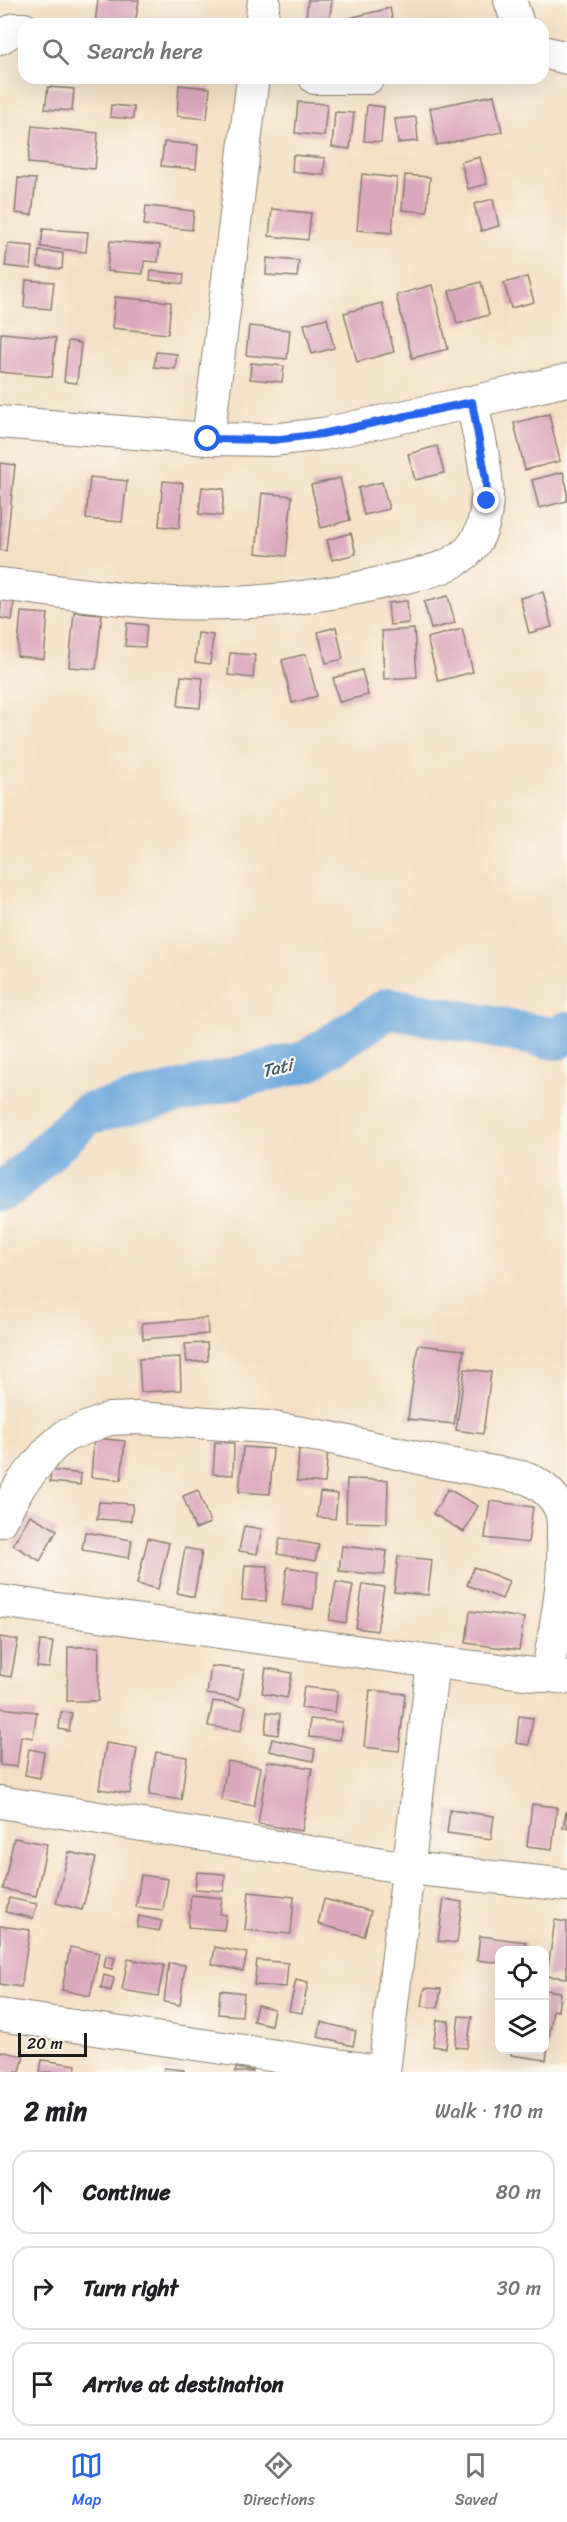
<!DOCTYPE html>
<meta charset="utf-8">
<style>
:root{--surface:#fff;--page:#f6f6f6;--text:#202124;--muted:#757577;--line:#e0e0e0;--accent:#2563eb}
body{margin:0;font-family:Sriracha,sans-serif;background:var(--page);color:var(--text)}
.controls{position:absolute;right:18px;bottom:18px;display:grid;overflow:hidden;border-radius:12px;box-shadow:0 6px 24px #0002}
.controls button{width:54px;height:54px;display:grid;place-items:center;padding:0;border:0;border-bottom:2px solid var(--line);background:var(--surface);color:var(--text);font:30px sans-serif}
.scale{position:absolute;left:18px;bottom:15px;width:69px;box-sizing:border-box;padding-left:6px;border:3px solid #1c1c1c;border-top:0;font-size:16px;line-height:21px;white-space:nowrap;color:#1c1c1c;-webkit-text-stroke:4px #fbf7ec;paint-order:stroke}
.stop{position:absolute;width:18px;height:18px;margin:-14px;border:4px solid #2563eb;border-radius:50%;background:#fff}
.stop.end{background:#2563eb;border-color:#fff;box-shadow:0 2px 6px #0008}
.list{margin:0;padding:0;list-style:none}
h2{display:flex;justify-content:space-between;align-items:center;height:78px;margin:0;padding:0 24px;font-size:26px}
h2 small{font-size:20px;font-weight:400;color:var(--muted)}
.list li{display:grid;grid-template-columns:39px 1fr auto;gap:18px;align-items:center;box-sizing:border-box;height:84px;margin:0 12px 12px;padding:0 12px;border:2px solid var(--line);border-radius:18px}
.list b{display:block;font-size:22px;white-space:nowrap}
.list em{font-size:20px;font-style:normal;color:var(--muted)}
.icon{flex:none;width:33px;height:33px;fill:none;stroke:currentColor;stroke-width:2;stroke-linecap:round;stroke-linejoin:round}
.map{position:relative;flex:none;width:567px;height:2072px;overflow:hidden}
.search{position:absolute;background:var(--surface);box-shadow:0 6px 24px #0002;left:18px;right:18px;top:18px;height:66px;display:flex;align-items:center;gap:15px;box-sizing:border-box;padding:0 21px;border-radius:18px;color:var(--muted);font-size:22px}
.sheet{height:366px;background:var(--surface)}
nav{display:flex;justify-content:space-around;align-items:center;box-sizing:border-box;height:84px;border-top:2px solid var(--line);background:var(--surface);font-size:16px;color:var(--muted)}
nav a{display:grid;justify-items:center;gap:3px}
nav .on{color:var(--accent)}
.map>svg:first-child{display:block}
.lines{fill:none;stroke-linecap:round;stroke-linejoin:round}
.river{stroke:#6da8de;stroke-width:42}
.building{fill:#dba9be}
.minor-casing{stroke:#887e70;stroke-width:34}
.minor{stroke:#fff;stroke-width:32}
.route{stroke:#2563eb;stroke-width:8}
.labels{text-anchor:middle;stroke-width:4.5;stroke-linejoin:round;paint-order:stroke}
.water-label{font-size:18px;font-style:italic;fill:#405b73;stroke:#fbf7ec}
</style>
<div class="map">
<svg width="567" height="2072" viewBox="0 0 567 2072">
<rect width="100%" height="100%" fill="#fbf7ec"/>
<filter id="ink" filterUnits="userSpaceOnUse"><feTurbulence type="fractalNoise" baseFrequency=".0167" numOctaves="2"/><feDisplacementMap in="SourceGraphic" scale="12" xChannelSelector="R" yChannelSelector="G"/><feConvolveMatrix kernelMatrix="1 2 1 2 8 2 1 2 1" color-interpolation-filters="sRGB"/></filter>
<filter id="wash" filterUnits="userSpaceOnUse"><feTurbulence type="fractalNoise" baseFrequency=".008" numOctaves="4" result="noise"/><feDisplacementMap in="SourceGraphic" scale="24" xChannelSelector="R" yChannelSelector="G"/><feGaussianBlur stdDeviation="1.35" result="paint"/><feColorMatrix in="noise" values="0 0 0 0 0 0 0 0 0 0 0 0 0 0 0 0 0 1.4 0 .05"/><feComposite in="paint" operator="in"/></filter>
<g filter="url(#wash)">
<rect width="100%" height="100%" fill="#f5e0c5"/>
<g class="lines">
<!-- river -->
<polyline class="river" points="0,1190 14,1183 87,1114 307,1061 389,1008 557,1039 567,1032"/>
</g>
<g id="blocks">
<!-- building -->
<g class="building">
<polygon points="98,0 139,0 135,24 95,24"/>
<polygon points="308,0 332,0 329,24 305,24"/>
<polygon points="390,8 393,24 351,24 349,18"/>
<polygon points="179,85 210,88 207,119 177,116"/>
<polygon points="48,87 74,89 72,111 45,109"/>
<polygon points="494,95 502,132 437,145 430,108"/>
<polygon points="298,102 327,104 324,136 295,133"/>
<polygon points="111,105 134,107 133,119 110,117"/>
<polygon points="367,105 384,107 381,142 364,141"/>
<polygon points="335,112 354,113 350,149 332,147"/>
<polygon points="416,117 418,141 398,143 395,119"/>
<polygon points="32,126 98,133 95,169 28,163"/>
<polygon points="164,142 198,145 196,169 161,166"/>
<polygon points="293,155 325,158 324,175 292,172"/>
<polygon points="480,157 487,184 468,189 461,162"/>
<polygon points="362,174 397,178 392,233 357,230"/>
<polygon points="405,175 430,177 427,212 402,210"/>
<polygon points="18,178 36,179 32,215 15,213"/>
<polygon points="493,199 499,226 481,231 474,204"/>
<polygon points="146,206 194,211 192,230 144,225"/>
<polygon points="272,209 311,213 308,240 269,236"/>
<polygon points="43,229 88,232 86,252 41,247"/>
<polygon points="110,241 160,245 158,262 144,261 143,274 107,271"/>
<polygon points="8,244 33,246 31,269 5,266"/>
<polygon points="39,251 63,253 62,269 38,267"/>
<polygon points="267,258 299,261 297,277 266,275"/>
<polygon points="151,271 184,274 183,284 150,280"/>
<polygon points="527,277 534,302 511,308 504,283"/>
<polygon points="26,280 54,282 51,309 24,307"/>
<polygon points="481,282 489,315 457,324 449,291"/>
<polygon points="432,285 448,349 412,358 396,295"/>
<polygon points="115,297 171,302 168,334 112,328"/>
<polygon points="382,303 394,352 357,362 344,313"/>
<polygon points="327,318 334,348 312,354 304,324"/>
<polygon points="249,326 290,330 287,359 246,355"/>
<polygon points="1,333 56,338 52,377 0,372"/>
<polygon points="68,341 81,343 77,383 64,382"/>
<polygon points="156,352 177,354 175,369 154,367"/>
<polygon points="251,363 284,366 282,382 250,379"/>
<polygon points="549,414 560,461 525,470 514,423"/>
<polygon points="437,446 444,473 415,480 408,454"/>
<polygon points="0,463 15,465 6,551 0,550"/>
<polygon points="563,472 567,488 567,501 539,508 532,480"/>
<polygon points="90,477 127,481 122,522 86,519"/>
<polygon points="340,478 350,520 321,528 311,485"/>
<polygon points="163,481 183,483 179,528 159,526"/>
<polygon points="382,482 389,509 364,515 358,488"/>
<polygon points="202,487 224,489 222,516 199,514"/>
<polygon points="262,493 292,496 286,556 256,553"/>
<polygon points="351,533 356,554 332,560 327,540"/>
<polygon points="543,592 552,627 529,633 520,598"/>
<polygon points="2,593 15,594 12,620 0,618"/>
<polygon points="448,596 455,623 431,629 424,602"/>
<polygon points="407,601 409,623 390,625 388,603"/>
<polygon points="21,612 48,614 44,659 17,656"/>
<polygon points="74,612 102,614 96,669 69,667"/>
<polygon points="127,623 147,625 145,647 125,646"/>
<polygon points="336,627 343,659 326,663 318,632"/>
<polygon points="414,629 417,677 384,679 382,631"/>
<polygon points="462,629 473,672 438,681 427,638"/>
<polygon points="198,633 213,635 210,664 195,662"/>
<polygon points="230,653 255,655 253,678 228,675"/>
<polygon points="306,654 317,696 292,703 282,660"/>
<polygon points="362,670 368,695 339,702 333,678"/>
<polygon points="181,676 203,678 200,708 178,706"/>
<polygon points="207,1318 208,1334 143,1339 142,1323"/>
<polygon points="207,1343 208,1361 187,1362 185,1344"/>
<polygon points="418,1345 464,1350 454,1424 408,1419"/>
<polygon points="180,1357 181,1390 141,1392 139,1359"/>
<polygon points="465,1369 491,1372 483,1434 456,1430"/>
<polygon points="94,1438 125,1441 121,1480 91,1477"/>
<polygon points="215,1442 234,1443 233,1475 213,1474"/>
<polygon points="243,1447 273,1449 270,1494 239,1492"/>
<polygon points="299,1449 328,1450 325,1483 297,1481"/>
<polygon points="51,1470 81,1474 80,1485 50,1482"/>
<polygon points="347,1479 388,1480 387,1523 346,1522"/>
<polygon points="448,1489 478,1506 464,1532 433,1514"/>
<polygon points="198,1490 210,1523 195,1529 183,1496"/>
<polygon points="320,1492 338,1494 335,1519 317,1517"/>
<polygon points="490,1501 533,1507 528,1543 485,1538"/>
<polygon points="99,1502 133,1504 131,1521 97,1519"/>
<polygon points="30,1515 57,1530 40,1561 13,1545"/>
<polygon points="244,1526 262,1529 257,1554 239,1551"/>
<polygon points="85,1532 132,1540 129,1558 82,1550"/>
<polygon points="148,1538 169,1543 158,1589 137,1584"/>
<polygon points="280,1538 319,1545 315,1561 277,1554"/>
<polygon points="342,1546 387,1551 384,1575 339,1571"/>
<polygon points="185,1548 202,1551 194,1597 177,1593"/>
<polygon points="398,1556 432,1560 428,1595 394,1592"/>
<polygon points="245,1565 268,1566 266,1601 242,1600"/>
<polygon points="287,1567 318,1572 313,1609 282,1605"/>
<polygon points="474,1567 509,1581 502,1599 467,1585"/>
<polygon points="336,1582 353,1585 346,1623 329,1620"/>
<polygon points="363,1584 384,1587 377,1631 356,1628"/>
<polygon points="470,1611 524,1618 519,1650 466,1643"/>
<polygon points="0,1637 18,1640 11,1677 0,1675"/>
<polygon points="40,1641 53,1642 49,1668 37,1667"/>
<polygon points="68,1647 99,1647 98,1701 67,1701"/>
<polygon points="211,1666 244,1670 239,1699 207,1694"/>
<polygon points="266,1668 292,1673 287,1698 262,1693"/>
<polygon points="304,1687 338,1691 335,1712 301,1708"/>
<polygon points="370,1690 405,1694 399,1751 364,1747"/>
<polygon points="213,1701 246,1706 241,1731 208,1726"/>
<polygon points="0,1708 37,1712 33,1738 21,1736 17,1767 0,1765"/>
<polygon points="61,1712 72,1713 69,1731 59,1729"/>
<polygon points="267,1712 280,1714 278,1735 265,1733"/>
<polygon points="519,1716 533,1718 529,1745 516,1743"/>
<polygon points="310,1719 342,1722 340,1740 309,1737"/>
<polygon points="272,1739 315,1749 313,1761 269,1751"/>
<polygon points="106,1743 137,1748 130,1794 99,1789"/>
<polygon points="29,1749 44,1752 40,1778 25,1775"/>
<polygon points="156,1752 187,1757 181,1800 149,1795"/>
<polygon points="228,1761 261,1767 254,1806 221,1800"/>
<polygon points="268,1761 312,1768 302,1831 258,1824"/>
<polygon points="532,1804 557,1807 552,1849 527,1846"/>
<polygon points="450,1810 494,1816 491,1839 447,1833"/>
<polygon points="566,1811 567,1811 567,1828 563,1828"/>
<polygon points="14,1838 47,1844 36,1896 3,1889"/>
<polygon points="69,1852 96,1858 82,1910 56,1903"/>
<polygon points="197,1872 225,1874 224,1891 195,1889"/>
<polygon points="141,1875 168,1879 163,1910 136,1907"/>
<polygon points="249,1892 294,1897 291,1934 245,1930"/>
<polygon points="191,1895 222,1898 220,1914 226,1915 224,1930 188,1927"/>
<polygon points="9,1898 37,1904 33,1918 5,1912"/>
<polygon points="324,1899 371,1911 364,1936 318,1924"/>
<polygon points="444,1899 462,1902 457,1943 438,1941"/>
<polygon points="139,1916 162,1921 159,1931 137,1927"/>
<polygon points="555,1920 567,1922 567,1978 547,1976"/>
<polygon points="0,1926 30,1930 21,1987 0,1984"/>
<polygon points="480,1936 526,1942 525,1950 500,1950 500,1963 477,1960"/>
<polygon points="70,1947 99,1953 90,1996 62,1990"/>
<polygon points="215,1947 247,1953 243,1971 212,1964"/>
<polygon points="106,1956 115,1958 112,1969 104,1967"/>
<polygon points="128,1959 164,1965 158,1996 122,1990"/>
<polygon points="257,1960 288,1963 286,1987 254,1985"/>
<polygon points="169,1963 185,1965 180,2005 164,2002"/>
<polygon points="104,1975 114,1978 111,1991 101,1988"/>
<polygon points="296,1980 308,1983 302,2013 289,2011"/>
<polygon points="425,1988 441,1989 438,2008 422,2006"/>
<polygon points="220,1990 244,1993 242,2016 218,2014"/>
<polygon points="544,1990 560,1992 558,2011 553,2010 546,2060 511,2055 511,2050 544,2050"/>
<polygon points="257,2005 274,2009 271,2025 253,2021"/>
<polygon points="459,2016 472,2017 467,2048 455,2047"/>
<polygon points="437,2020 449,2021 446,2048 433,2046"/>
<polygon points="321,2022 356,2031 353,2046 318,2037"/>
<polygon points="0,2051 24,2056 20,2072 0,2072"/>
<polygon points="42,2060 76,2065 75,2072 40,2072"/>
<polygon points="164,2068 184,2070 184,2072 163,2072"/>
<polygon points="236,2068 253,2071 253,2072 235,2072"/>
</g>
</g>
</g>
<g filter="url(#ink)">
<use href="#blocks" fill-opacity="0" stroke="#887e70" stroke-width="1.5"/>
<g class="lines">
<defs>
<g id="minor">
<polyline points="510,0 518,24"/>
<polyline points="261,24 264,0"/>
<polyline points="0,38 15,29 24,29"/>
<polyline points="543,52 567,58"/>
<polyline points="315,78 368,78"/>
<polyline points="0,422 208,439 272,440 323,434 472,402 567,380"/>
<polyline points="208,439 253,78"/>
<path d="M 0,584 C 51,590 102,598 154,602 C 234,607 319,599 397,579 C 424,573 457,568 474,544 C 500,507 480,444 472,402"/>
<path d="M 0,1521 L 21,1484 L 50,1449 L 65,1436 L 109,1419 L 137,1418 L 267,1427 L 331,1438 L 432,1461 L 527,1478 C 541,1485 554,1494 560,1509 C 564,1517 563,1528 563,1537 C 565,1584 555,1630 547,1676"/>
<polyline points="0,1601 433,1662 566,1678"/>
<polyline points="0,1802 408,1868 567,1885"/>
<polyline points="0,2015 384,2072"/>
<polyline points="384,2072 433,1662"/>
</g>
</defs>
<!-- minor casing -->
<use href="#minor" class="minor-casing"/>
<!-- minor -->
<use href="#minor" class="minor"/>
</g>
</g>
<g class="lines" filter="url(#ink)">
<!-- route -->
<polyline class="route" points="208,439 272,440 322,434 472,402 486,479 487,501"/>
</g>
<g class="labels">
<!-- water labels -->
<g class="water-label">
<text transform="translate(277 1068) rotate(-13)" y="6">Tati</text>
</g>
</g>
</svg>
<div class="controls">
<button><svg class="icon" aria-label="locate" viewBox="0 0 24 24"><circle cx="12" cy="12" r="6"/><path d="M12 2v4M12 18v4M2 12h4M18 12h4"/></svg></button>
<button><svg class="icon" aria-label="layers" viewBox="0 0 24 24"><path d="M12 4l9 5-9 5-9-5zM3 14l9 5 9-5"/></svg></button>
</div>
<div class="scale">20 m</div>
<div class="stop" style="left:208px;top:439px"></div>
<div class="stop end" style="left:487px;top:501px"></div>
<div class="search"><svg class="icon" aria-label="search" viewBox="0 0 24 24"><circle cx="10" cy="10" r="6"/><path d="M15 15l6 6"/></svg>Search here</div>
</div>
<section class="sheet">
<h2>2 min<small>Walk · 110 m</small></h2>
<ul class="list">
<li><svg class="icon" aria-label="ahead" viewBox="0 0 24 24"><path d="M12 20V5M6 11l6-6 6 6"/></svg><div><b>Continue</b></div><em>80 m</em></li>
<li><svg class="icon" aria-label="right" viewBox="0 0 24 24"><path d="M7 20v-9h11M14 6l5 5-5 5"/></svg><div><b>Turn right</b></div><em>30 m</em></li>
<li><svg class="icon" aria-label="arrive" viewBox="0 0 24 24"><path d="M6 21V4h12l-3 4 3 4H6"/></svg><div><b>Arrive at destination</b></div></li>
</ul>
</section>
<nav>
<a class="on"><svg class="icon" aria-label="map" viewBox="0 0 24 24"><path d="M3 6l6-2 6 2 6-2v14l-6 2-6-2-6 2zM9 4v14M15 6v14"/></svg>Map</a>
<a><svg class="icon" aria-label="directions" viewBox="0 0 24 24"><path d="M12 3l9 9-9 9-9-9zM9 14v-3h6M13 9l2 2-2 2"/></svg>Directions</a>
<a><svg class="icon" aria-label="saved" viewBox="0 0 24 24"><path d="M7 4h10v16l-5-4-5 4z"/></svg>Saved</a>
</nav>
